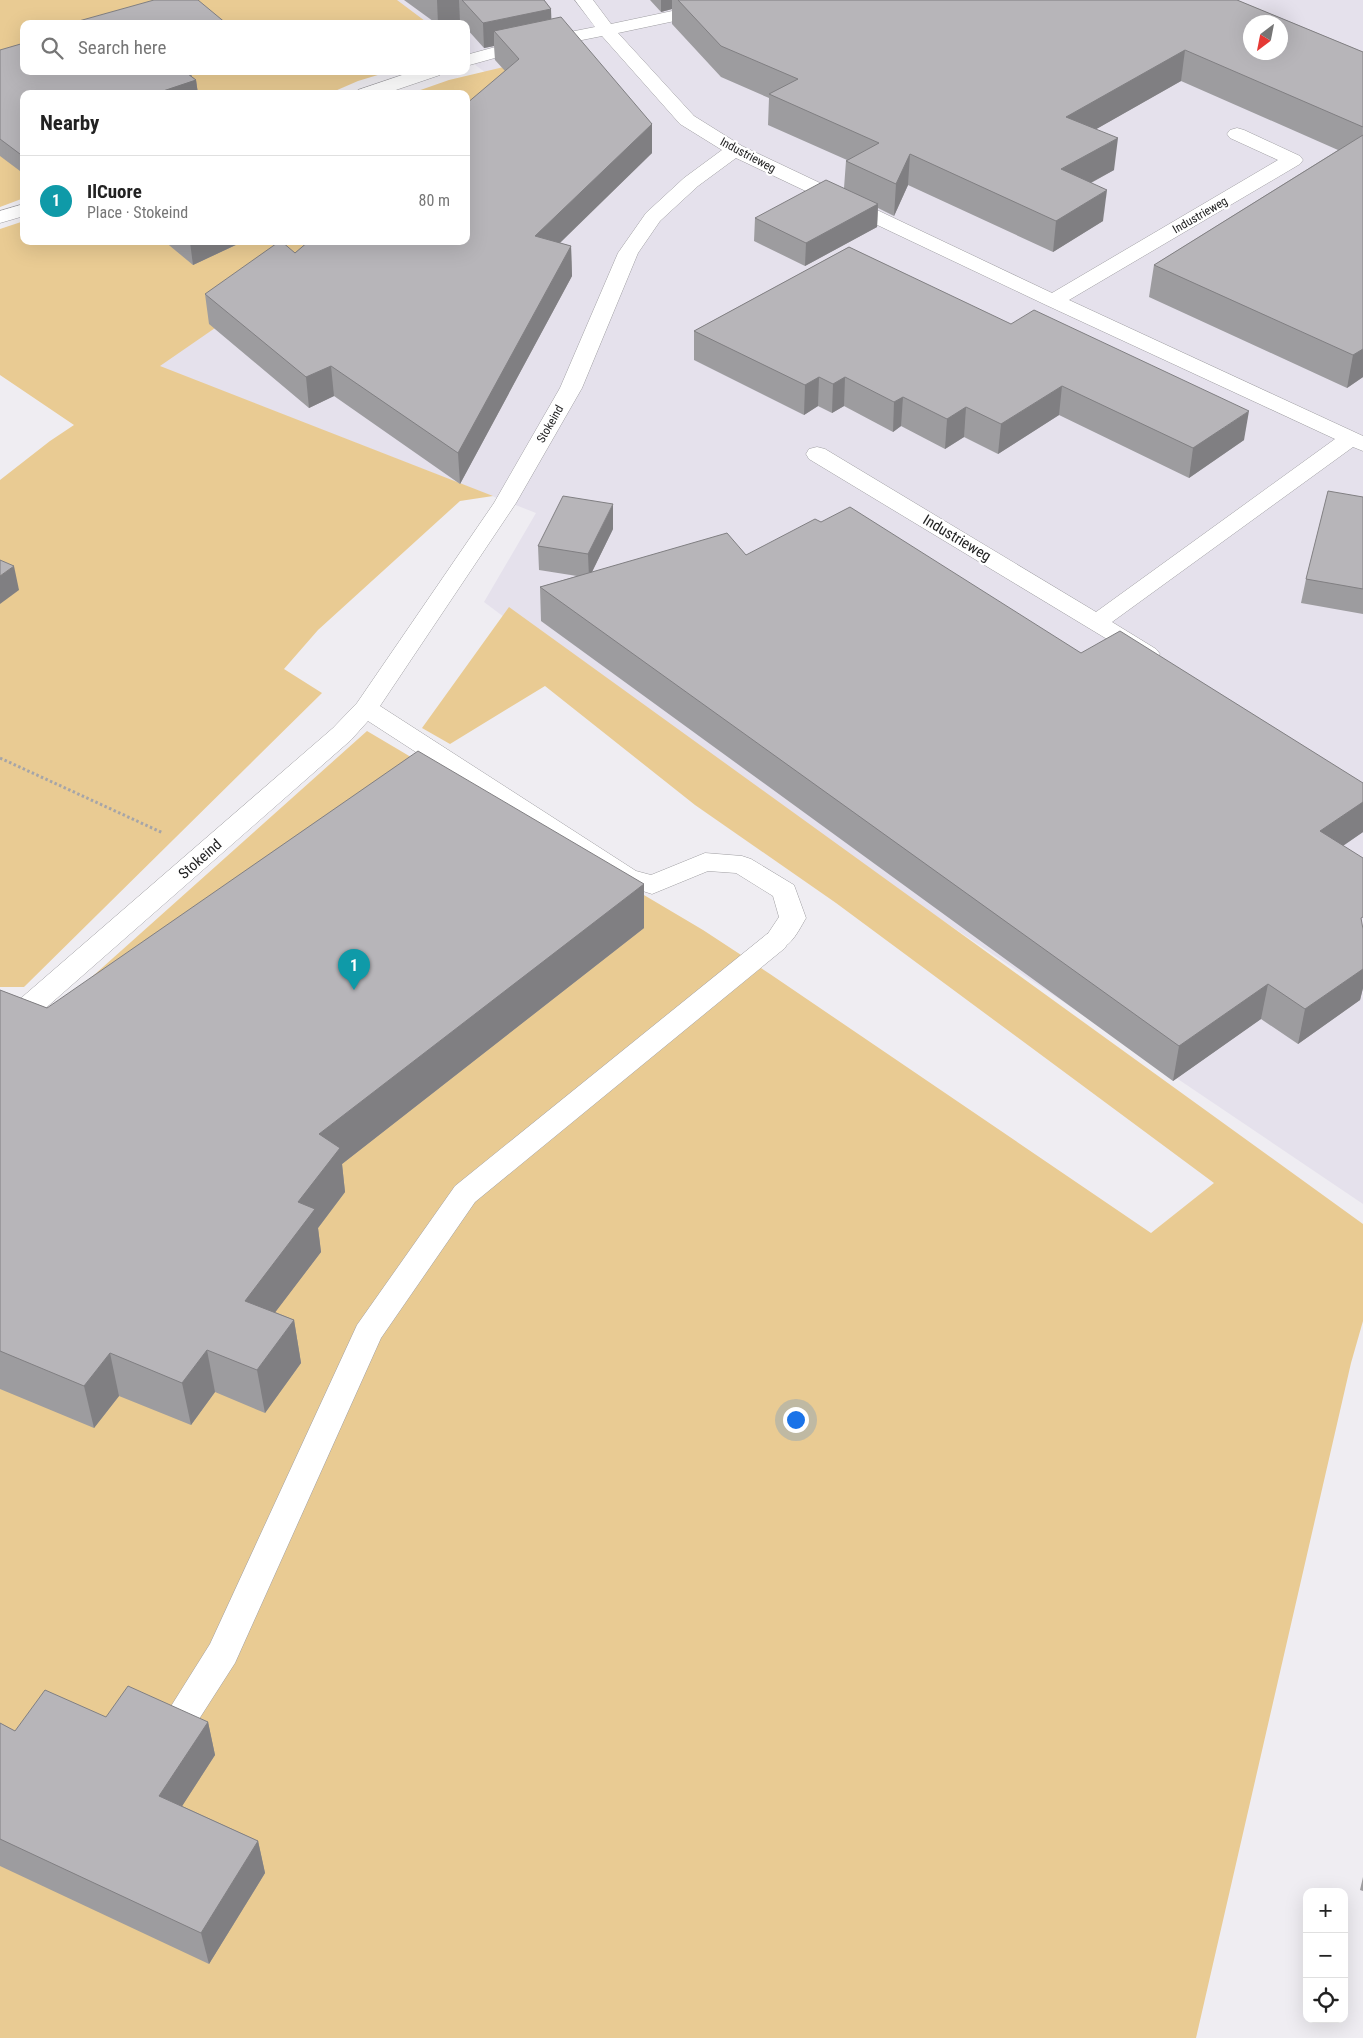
<!DOCTYPE html>
<meta charset="utf-8">
<style>
:root{--surface:#fff;--page:#f6f6f6;--text:#222;--muted:#767676;--line:#e0e0e0;--accent:#0f766e}
body{margin:0;font-family:"Roboto Condensed",sans-serif;background:var(--page);color:var(--text)}
.controls{position:absolute;right:15px;bottom:15px;display:grid;overflow:hidden;border-radius:10px;box-shadow:0 5px 20px #0002}
.controls button{width:45px;height:45px;display:grid;place-items:center;padding:0;border:0;border-bottom:1px solid var(--line);background:var(--surface);color:var(--text);font:25px sans-serif}
.compass{position:absolute;left:1243px;top:15px;width:45px;height:45px;border-radius:50%;background:var(--surface);box-shadow:0 5px 20px #0002;rotate:212deg}
.you{position:absolute;left:795px;top:1419px;width:18px;height:18px;margin:-12px;border:4px solid #fff;border-radius:50%;background:#1a73e8;box-shadow:0 0 0 8px #1a73e833}
.badge{display:grid;place-items:center;width:32px;height:32px;border-radius:50%;background:var(--accent);color:#fff;font-size:16px;font-weight:700}
.pin{position:absolute;translate:-50% -41px;filter:drop-shadow(0 1px 2px #0008)}
.pin::after{content:'';position:absolute;top:26px;width:18px;height:15px;background:inherit;clip-path:polygon(0 0,100% 0,50% 100%)}
.list{margin:0;padding:0;list-style:none}
h2{display:flex;justify-content:space-between;align-items:center;height:65px;margin:0;padding:0 20px;font-size:21px}
h2 small{font-size:16px;font-weight:400;color:var(--muted)}
.list li{display:grid;grid-template-columns:32px 1fr auto;gap:15px;align-items:center;box-sizing:border-box;height:90px;padding:0 20px;border-top:1px solid var(--line)}
.list b{display:block;font-size:19px;white-space:nowrap}
.list p{margin:0;font-size:16px;white-space:nowrap;color:var(--muted)}
.list em{font-size:16px;font-style:normal;color:var(--muted)}
.icon{flex:none;width:28px;height:28px;fill:none;stroke:currentColor;stroke-width:2;stroke-linecap:round;stroke-linejoin:round}
.map{position:relative;flex:none;width:1363px;height:2038px;overflow:hidden}
.search{position:absolute;background:var(--surface);box-shadow:0 5px 20px #0002;left:20px;top:20px;width:450px;height:55px;display:flex;align-items:center;gap:12px;box-sizing:border-box;padding:0 18px;border-radius:10px;color:var(--muted);font-size:19px}
.panel{position:absolute;background:var(--surface);box-shadow:0 5px 20px #0002;left:20px;top:90px;width:450px;height:155px;border-radius:10px}
.map>svg:first-child{display:block}
.built{fill:#e5e1ec;fill-rule:evenodd}
.green{fill:#e9cb93}
.lines{fill:none;stroke-linecap:round;stroke-linejoin:round}
.service-casing{stroke:#9f9ea2;stroke-width:1}
.minor-casing{stroke:#9f9ea2;stroke-width:1}
.path{stroke:#a6a5a8;stroke-width:3;stroke-dasharray:2.5 2.5;stroke-linecap:butt}
.service{fill:#fff;fill-rule:evenodd}
.minor{fill:#fff;fill-rule:evenodd}
.wall{fill:#9d9c9f}
.shaded-wall{fill:#807f82}
.building{fill:#b7b5b9;stroke:#807f82;fill-rule:evenodd}
.labels{text-anchor:middle;stroke-width:4.5;stroke-linejoin:round;paint-order:stroke}
.far-street-label{font-size:12px;fill:#1f1f20;stroke:#fff}
.street-label{font-size:15px;fill:#1f1f20;stroke:#fff}
</style>
<div class="map">
<svg width="1363" height="2038" viewBox="0 0 1363 2038">
<rect width="100%" height="100%" fill="#efedf2"/>
<!-- built -->
<path class="built" d="M 387,0 L 1363,0 L 1363,1204 L 610,696 L 484,602 L 536,513 L 153,364 L 297,241 L 466,241 L 490,76 L 466,58 L 466,24 L 420,24 ZM 1250,22 L 1280,22 L 1280,52 L 1250,52 Z"/>
<!-- green -->
<g class="green">
<polygon points="0,0 397,0 429,24 24,24 24,71 391,71 358,81 328,94 24,94 24,198 0,207"/>
<polygon points="529,61 466,136 466,94 409,94 449,80"/>
<polygon points="24,221 24,241 336,241 312,261 160,366 493,496 460,501 318,630 284,669 322,693 24,987 0,987 0,480 50,441 74,425 0,375 0,229"/>
<polygon points="509,607 1363,1224 1363,1321 1351,1363 1196,2038 0,2038 0,1016 56,1009 367,731 703,930 770,974 1151,1233 1214,1183 836,903 695,805 545,686 450,744 422,728"/>
</g>
<g class="lines">
<defs>
<polygon id="service" points="776,932 785,934 789,941 785,948 475,1202 381,1338 235,1663 192,1730 180,1734 168,1730 163,1719 210,1644 357,1325 455,1186 767,934"/>
<g id="minor">
<path d="M 575,0 L 593,0 L 611,24 L 724,0 L 759,0 L 756,4 L 750,5 L 618,33 L 694,116 L 742,146 L 1052,293 L 1278,160 L 1230,138 L 1227,134 L 1230,130 L 1237,128 L 1244,130 L 1300,156 L 1303,160 L 1300,164 L 1069,300 L 1363,436 L 1363,451 L 1353,447 L 1112,622 L 1156,649 L 1160,654 L 1156,659 L 1148,661 L 1140,659 L 809,459 L 806,454 L 809,449 L 817,447 L 825,449 L 1096,612 L 1335,439 L 1046,305 L 736,158 L 698,186 L 660,221 L 638,253 L 582,388 L 516,503 L 380,706 L 636,871 L 651,875 L 705,853 L 742,856 L 751,859 L 794,885 L 806,918 C 796,935 788,954 767,948 L 763,941 L 779,917 L 773,896 L 736,873 L 708,871 L 652,894 L 618,883 L 368,721 L 351,740 L 40,1013 L 30,1016 L 20,1013 L 16,1006 L 20,999 L 333,728 L 357,703 L 494,503 L 560,388 L 618,253 L 646,213 L 684,178 L 722,150 L 680,124 L 602,36 L 502,56 L 466,66 L 466,55 L 499,46 L 595,27 Z"/>
<polygon points="414,71 442,71 440,75 384,94 356,94 358,90"/>
<polygon points="24,204 24,216 0,223 0,211"/>
</g>
</defs>
<!-- service casing -->
<use href="#service" class="service-casing"/>
<!-- minor casing -->
<use href="#minor" class="minor-casing"/>
<!-- path -->
<polyline class="path" points="0,758 163,833"/>
<!-- service -->
<use href="#service" class="service"/>
<!-- minor -->
<use href="#minor" class="minor"/>
</g>
<!-- wall -->
<g class="wall">
<polygon points="404,0 544,0 551,9 551,19 652,124 652,153 560,243 571,246 572,276 460,484 334,396 309,408 209,324 205,294 295,253 505,71 495,60 494,46 484,48 466,28 466,24 462,24 460,22 447,24 437,24"/>
<polygon points="650,0 1237,0 1363,52 1363,377 1347,388 1149,297 1154,265 1338,150 1181,81 1096,129 1114,170 1091,183 1103,221 1053,252 908,185 894,216 878,208 877,227 805,266 754,241 755,218 844,188 846,161 847,160 768,125 769,98 721,77 672,24 672,9 661,12"/>
<polygon points="0,50 191,73 192,77 196,80 198,94 24,94 24,174 0,156"/>
<polygon points="164,241 240,241 240,243 193,265"/>
<polygon points="849,247 1244,440 1189,478 1059,415 998,454 964,437 945,449 901,426 893,432 844,406 832,413 818,406 804,415 694,360 694,331"/>
<polygon points="1363,497 1363,614 1301,603 1306,579"/>
<polygon points="613,529 592,572 746,555 1081,653 1363,783 1363,832 1343,846 1363,969 1363,988 1360,1000 1298,1044 1261,1019 1173,1081 541,621 540,587 577,576 539,570 538,546"/>
<polygon points="644,884 644,928 342,1164 345,1192 318,1228 321,1252 275,1312 294,1320 301,1363 265,1413 215,1392 191,1425 119,1396 94,1428 0,1389 0,990 47,1008"/>
<polygon points="106,1717 208,1722 215,1755 182,1806 258,1841 265,1873 209,1964 0,1866 0,1723 15,1731"/>
<polygon points="1363,1877 1363,1891 1360,1890"/>
</g>
<!-- shaded-wall -->
<g class="shaded-wall">
<polygon points="437,0 459,0 460,22 447,24 438,24"/>
<polygon points="661,0 672,0 672,9 661,12"/>
<polygon points="551,9 552,34 494,31 494,46 484,48 483,23"/>
<polygon points="1185,50 1181,81 1063,148 1066,117"/>
<polygon points="191,73 192,81 196,80 198,94 154,94"/>
<polygon points="652,124 652,153 536,266 535,236"/>
<polygon points="1118,138 1114,170 1057,201 1061,169"/>
<polygon points="24,153 24,174 20,154"/>
<polygon points="910,154 908,185 894,216 896,184"/>
<polygon points="1107,190 1103,221 1053,252 1056,221"/>
<polygon points="878,204 877,227 805,266 806,243"/>
<polygon points="192,241 240,241 240,243 193,265 190,242"/>
<polygon points="571,246 572,276 460,484 458,453"/>
<polygon points="1363,349 1363,377 1347,388 1353,355"/>
<polygon points="331,366 334,396 309,408 306,377"/>
<polygon points="819,377 818,406 804,415 805,385"/>
<polygon points="845,377 844,406 832,413 833,384"/>
<polygon points="1062,386 1059,415 998,454 1001,424"/>
<polygon points="903,397 901,426 893,432 894,402"/>
<polygon points="966,407 964,437 945,449 947,419"/>
<polygon points="1249,411 1244,440 1189,478 1193,448"/>
<polygon points="613,504 613,529 589,578 588,554"/>
<polygon points="14,566 19,590 0,604 0,576"/>
<polygon points="1363,802 1363,832 1313,866 1320,831"/>
<polygon points="644,884 644,928 342,1164 345,1192 318,1228 321,1252 252,1343 245,1301 298,1202 319,1134"/>
<polygon points="1363,969 1363,988 1360,1000 1298,1044 1305,1009"/>
<polygon points="1268,984 1261,1019 1173,1081 1179,1046"/>
<polygon points="294,1320 301,1363 265,1413 257,1370"/>
<polygon points="207,1350 215,1392 191,1425 182,1383"/>
<polygon points="110,1353 119,1396 94,1428 84,1386"/>
<polygon points="208,1722 215,1755 168,1828 159,1796"/>
<polygon points="258,1841 265,1873 209,1964 201,1933"/>
</g>
<!-- building -->
<g class="building">
<polygon points="154,0 198,0 227,24 68,24"/>
<polygon points="462,0 544,0 551,9 483,23"/>
<path d="M 678,0 L 1237,0 L 1363,52 L 1363,127 L 1185,50 L 1066,117 L 1118,138 L 1061,169 L 1107,190 L 1056,221 L 910,154 L 896,184 L 846,161 L 879,143 L 769,94 L 798,79 L 721,46 ZM 1250,22 L 1280,22 L 1280,52 L 1250,52 Z"/>
<polygon points="561,17 652,124 535,236 571,246 458,453 331,366 306,377 205,294 280,241 281,241 295,253 309,241 466,241 466,104 519,59 494,31"/>
<polygon points="24,43 24,71 188,71 191,73 188,74 196,80 154,94 24,94 24,153 20,154 0,139 0,50"/>
<polygon points="1363,135 1363,349 1353,355 1154,265"/>
<polygon points="826,180 878,204 806,243 755,218"/>
<polygon points="849,247 1011,324 1034,310 1249,411 1193,448 1062,386 1001,424 966,407 947,419 903,397 894,402 845,377 833,384 819,377 805,385 694,331"/>
<polygon points="1328,491 1363,497 1363,589 1306,579"/>
<polygon points="563,496 613,504 588,554 538,546"/>
<polygon points="850,507 1081,653 1120,631 1363,783 1363,802 1320,831 1363,858 1363,917 1361,918 1363,929 1363,969 1305,1009 1268,984 1179,1046 540,587 727,533 746,555 815,519 821,522"/>
<polygon points="0,560 14,566 0,576"/>
<polygon points="418,751 644,884 319,1134 340,1148 298,1202 315,1209 245,1301 294,1320 257,1370 207,1350 182,1383 110,1353 84,1386 0,1351 0,990 47,1008"/>
<polygon points="128,1686 208,1722 159,1796 258,1841 201,1933 0,1839 0,1723 15,1731 45,1690 106,1717"/>
</g>
<g class="labels">
<!-- far-street labels -->
<g class="far-street-label">
<text transform="translate(748 155) rotate(28)" y="4">Industrieweg</text>
<text transform="translate(1200 215) rotate(-30)" y="4">Industrieweg</text>
<text transform="translate(550 424) rotate(-60)" y="4">Stokeind</text>
</g>
<!-- street labels -->
<g class="street-label">
<text transform="translate(957 538) rotate(31)" y="5">Industrieweg</text>
<text transform="translate(200 859) rotate(-41)" y="5">Stokeind</text>
</g>
</g>
</svg>
<div class="controls">
<button>+</button>
<button>−</button>
<button><svg class="icon" aria-label="locate" viewBox="0 0 24 24"><circle cx="12" cy="12" r="6"/><path d="M12 2v4M12 18v4M2 12h4M18 12h4"/></svg></button>
</div>
<svg class="compass" viewBox="-18 -18 36 36"><path d="M0-13l5 13h-10z" fill="#e53935"/><path d="M0 13l5-13h-10z" fill="#767676"/></svg>
<div class="you"></div>
<div class="pin badge" style="left:354px;top:990px;background:#0f9aa8">1</div>
<div class="search"><svg class="icon" aria-label="search" viewBox="0 0 24 24"><circle cx="10" cy="10" r="6"/><path d="M15 15l6 6"/></svg>Search here</div>
<section class="panel">
<h2>Nearby<small></small></h2>
<ul class="list">
<li><span class="badge" style="background:#0f9aa8">1</span><div><b>IlCuore</b><p>Place · Stokeind</p></div><em>80 m</em></li>
</ul>
</section>
</div>
